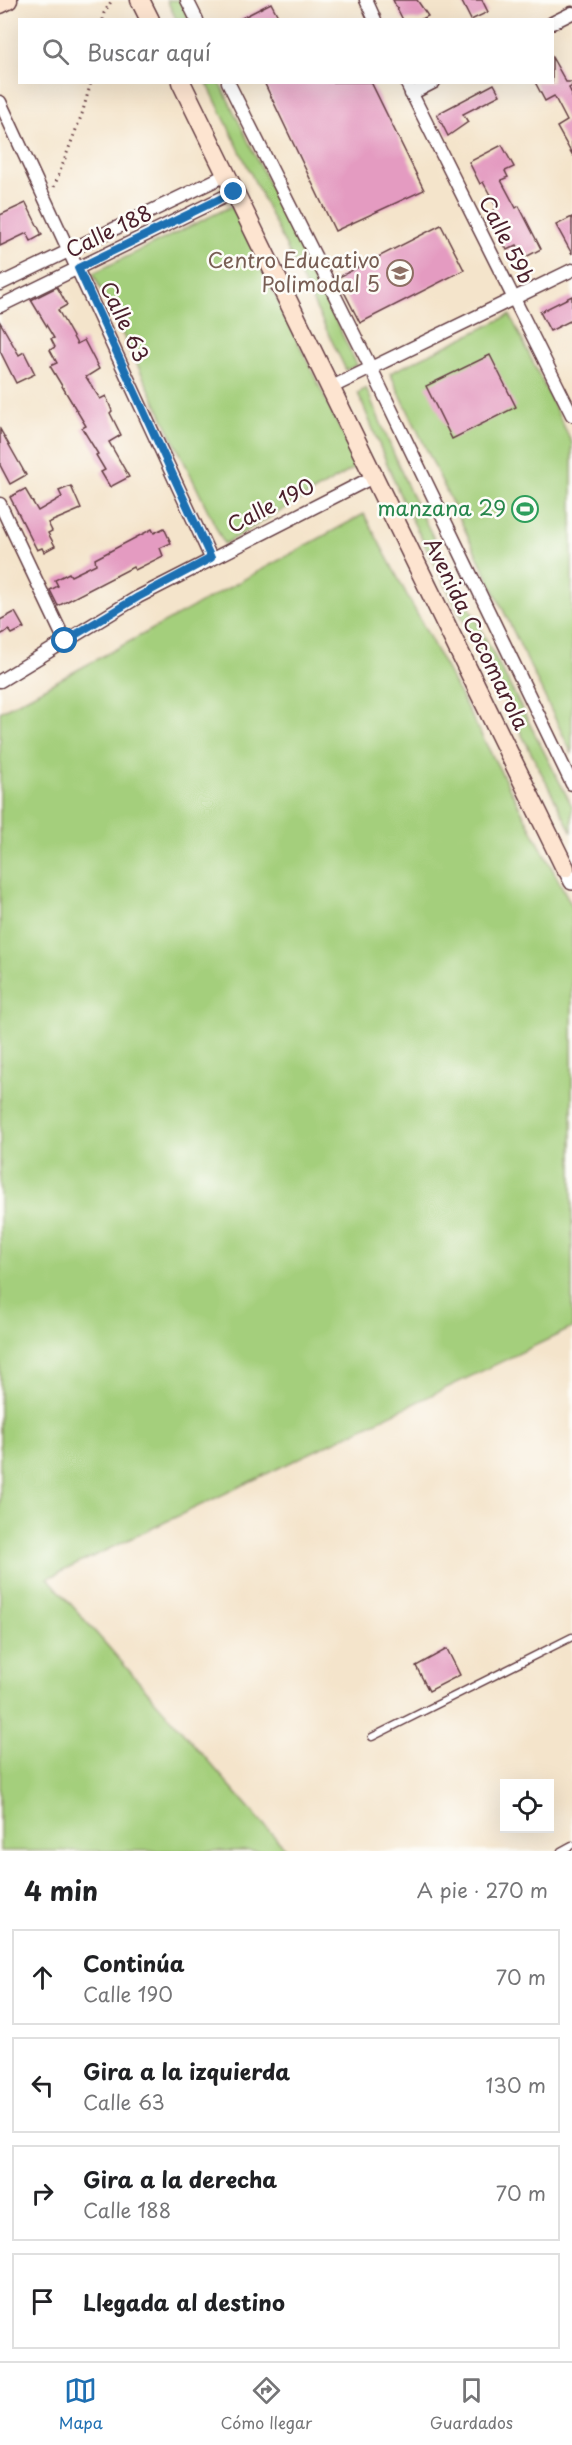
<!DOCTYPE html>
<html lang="es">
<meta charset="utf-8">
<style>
:root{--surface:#fff;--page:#f6f6f6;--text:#202124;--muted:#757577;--line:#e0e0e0;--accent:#1f6fb2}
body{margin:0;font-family:"Playpen Sans",sans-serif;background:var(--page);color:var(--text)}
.controls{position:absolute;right:18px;bottom:18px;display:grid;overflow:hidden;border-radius:0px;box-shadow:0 6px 24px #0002}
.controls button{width:54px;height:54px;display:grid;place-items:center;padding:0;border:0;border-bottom:2px solid var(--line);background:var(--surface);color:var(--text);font:30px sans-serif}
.stop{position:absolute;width:18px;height:18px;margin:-14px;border:4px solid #1f6fb2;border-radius:50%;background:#fff}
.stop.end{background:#1f6fb2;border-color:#fff;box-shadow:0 2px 6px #0008}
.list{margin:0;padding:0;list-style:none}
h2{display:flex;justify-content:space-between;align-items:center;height:78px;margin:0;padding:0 24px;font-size:26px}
h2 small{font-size:20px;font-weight:400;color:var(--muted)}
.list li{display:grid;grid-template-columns:39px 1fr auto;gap:18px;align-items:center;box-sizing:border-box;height:96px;margin:0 12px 12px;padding:0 12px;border:2px solid var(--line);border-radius:0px}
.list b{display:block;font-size:22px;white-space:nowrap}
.list p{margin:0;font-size:20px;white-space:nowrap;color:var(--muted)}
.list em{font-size:20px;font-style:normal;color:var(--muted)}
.icon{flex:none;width:33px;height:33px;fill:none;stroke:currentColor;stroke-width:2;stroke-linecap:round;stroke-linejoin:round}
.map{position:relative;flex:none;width:572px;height:1851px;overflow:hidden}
.search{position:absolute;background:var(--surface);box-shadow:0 6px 24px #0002;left:18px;right:18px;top:18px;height:66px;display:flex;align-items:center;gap:15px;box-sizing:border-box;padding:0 21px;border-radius:0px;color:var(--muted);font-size:22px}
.sheet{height:510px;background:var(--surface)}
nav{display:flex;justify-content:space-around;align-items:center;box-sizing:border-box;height:84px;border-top:2px solid var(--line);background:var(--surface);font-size:16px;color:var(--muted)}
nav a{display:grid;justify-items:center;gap:3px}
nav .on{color:var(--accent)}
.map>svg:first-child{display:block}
.green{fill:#a4cf7b;stroke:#777753;stroke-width:1.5}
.building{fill:#e49bc1}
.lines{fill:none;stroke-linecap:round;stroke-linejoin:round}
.service-casing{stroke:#643d43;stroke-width:9}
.minor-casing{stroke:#643d43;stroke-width:15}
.tertiary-casing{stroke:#643d43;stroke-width:18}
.secondary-casing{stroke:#643d43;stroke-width:21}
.path{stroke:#643d43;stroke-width:3;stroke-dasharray:1.5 4.5;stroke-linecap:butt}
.service{stroke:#fff;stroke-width:6}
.minor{stroke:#fff;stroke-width:12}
.tertiary{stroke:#fff;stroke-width:15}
.secondary{stroke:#fde4d0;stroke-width:18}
.route{stroke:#1f6fb2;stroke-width:8}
.labels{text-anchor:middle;stroke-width:5;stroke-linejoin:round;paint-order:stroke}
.street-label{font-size:21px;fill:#4a1f2b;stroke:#fdfcf7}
.education-label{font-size:21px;fill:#785e54;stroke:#fdfcf7;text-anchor:end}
.leisure-label{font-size:21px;fill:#27864d;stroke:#fdfcf7;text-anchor:end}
</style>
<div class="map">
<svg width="572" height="1851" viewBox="0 0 572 1851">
<rect width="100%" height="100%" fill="#fdfcf7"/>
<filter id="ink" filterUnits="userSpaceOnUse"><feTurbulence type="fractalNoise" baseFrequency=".0167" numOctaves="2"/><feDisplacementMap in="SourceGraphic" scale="12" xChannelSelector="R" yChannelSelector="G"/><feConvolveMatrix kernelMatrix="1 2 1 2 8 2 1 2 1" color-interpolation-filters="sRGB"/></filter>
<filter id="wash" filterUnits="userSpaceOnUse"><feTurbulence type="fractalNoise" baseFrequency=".008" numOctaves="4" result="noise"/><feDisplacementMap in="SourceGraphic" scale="24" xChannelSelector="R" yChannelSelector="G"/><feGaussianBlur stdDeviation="1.35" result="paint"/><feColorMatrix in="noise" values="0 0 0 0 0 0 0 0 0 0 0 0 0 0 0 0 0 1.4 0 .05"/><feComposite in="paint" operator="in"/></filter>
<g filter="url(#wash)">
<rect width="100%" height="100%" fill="#f4e4cb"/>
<!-- green -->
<g class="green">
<polygon points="167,0 180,0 189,19 176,19"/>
<polygon points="207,83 220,83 357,365 346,370"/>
<polygon points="232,206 358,466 224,544 93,273"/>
<polygon points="510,315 572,443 572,754 390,373"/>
<polygon points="366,388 410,492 572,806 572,833 402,500 358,393"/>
<polygon points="364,514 572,906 572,1328 48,1578 287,1851 0,1851 0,712"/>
</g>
<g id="blocks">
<!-- building -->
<g class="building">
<polygon points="393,0 417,0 428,16 420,20 403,20"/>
<polygon points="461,0 482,0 488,12 471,20"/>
<polygon points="271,3 280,20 238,20"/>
<polygon points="552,57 566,82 572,82 572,86 569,88 572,94 572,154 557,127 567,121 554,96 545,101 535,82 552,82"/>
<polygon points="264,82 371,82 424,190 335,231"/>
<polygon points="494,84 500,95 463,114 468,122 448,136 437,114"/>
<polygon points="502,145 514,167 505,171 508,177 501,180 516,208 519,206 541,249 524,258 517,245 507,250 499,235 506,231 494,210 497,208 483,182 480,184 469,162"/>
<polygon points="26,203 42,235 31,241 27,233 0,246 0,215"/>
<polygon points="572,217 572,254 556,225"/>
<polygon points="441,225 464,270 360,323 337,278"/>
<polygon points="57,287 67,305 58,310 77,344 84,340 99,369 86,377 100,399 106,396 112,411 110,413 121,435 109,442 129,477 110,487 101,472 105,470 96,455 98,454 82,428 86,426 50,366 57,363 50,350 55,347 51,339 54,338 31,300"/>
<polygon points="572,296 572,320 550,331 540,312"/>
<polygon points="0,322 19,355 24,352 35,374 16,383 0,351"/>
<polygon points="490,355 516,407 452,439 426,386"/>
<polygon points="0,429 26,475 10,484 0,465"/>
<polygon points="71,486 81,509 48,523 52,531 48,533 55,546 44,552 42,548 37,550 10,497 25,489 38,511 62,497 59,491"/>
<polygon points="164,528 171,543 160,548 163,556 135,570 133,567 58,606 50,590 58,586 55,580 69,573 71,576 96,564 95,559 152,529 154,533"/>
<polygon points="15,612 24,628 12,634 9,630 0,635 0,620"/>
<polygon points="447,1649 460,1675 429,1691 416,1666"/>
</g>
</g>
</g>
<g filter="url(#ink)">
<use href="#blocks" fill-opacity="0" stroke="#643d43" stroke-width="1.5"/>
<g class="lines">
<defs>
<g id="service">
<polyline points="372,1737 572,1637"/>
<polyline points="561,1851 572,1845"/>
</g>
<g id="minor">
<polyline points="187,0 197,20"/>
<polyline points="366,0 375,20"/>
<polyline points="552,23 572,13"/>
<polyline points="228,82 371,368 572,784"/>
<polyline points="406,82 572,415"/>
<polyline points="411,94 434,82"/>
<polyline points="0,102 211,558"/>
<polyline points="0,284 226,175"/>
<polyline points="0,306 234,192"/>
<polyline points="330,388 572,270"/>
<polyline points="0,504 65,641"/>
<polyline points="0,681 138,597 373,477"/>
</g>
<polyline id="tertiary" points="565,868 572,882"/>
<g id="secondary">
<polyline points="140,0 150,20"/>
<polyline points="0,4 8,0"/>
<polyline points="181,82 565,868"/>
</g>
</defs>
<!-- service casing -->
<use href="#service" class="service-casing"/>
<!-- minor casing -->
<use href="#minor" class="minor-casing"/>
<!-- tertiary casing -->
<use href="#tertiary" class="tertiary-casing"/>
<!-- secondary casing -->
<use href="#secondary" class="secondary-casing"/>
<!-- path -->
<g class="path">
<polyline points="103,20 104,13 112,0"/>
<polyline points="54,187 82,114 91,82"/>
</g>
<!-- service -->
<use href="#service" class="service"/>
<!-- minor -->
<use href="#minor" class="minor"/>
<!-- tertiary -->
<use href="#tertiary" class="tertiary"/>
<!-- secondary -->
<use href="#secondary" class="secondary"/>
</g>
</g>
<g class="lines" filter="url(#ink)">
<!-- route -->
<polyline class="route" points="65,641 138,597 211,558 78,268 234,192"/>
</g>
<!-- icons -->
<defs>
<symbol id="school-ring" viewBox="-11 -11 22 22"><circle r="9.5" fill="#fdfcf7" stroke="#8d6e63" stroke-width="1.5"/><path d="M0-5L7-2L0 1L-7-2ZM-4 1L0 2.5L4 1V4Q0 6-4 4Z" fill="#8d6e63"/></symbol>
<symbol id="stadium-ring" viewBox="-11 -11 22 22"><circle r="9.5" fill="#fdfcf7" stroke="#2e9e5b" stroke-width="1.5"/><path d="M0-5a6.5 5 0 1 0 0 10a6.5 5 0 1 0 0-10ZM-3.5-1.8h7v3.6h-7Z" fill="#2e9e5b"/></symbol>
</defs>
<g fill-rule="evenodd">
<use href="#school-ring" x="385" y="258" width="30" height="30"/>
<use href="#stadium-ring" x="510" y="494" width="30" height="30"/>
</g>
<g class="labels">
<!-- street labels -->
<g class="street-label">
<text transform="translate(109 232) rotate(-26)" y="7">Calle 188</text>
<text transform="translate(506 240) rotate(63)" y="7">Calle 59b</text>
<text transform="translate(124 322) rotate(65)" y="7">Calle 63</text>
<text transform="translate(271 506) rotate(-27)" y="7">Calle 190</text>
<text transform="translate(476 634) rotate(64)" y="7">Avenida Cocomarola</text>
</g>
<!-- education labels -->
<g class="education-label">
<text x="380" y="268">Centro Educativo<tspan x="380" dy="24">Polimodal 5</tspan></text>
</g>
<!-- leisure labels -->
<g class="leisure-label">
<text x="506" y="516">manzana 29</text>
</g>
</g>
</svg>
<div class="controls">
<button><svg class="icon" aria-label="locate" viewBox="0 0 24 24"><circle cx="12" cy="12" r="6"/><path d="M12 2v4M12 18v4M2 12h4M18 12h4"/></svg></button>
</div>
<div class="stop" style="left:65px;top:641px"></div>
<div class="stop end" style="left:234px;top:192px"></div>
<div class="search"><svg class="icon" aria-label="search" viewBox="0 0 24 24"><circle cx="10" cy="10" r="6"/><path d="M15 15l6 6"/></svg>Buscar aquí</div>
</div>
<section class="sheet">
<h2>4 min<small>A pie · 270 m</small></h2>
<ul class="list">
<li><svg class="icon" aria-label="ahead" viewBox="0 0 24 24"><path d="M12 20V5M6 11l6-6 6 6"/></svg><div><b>Continúa</b><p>Calle 190</p></div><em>70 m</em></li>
<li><svg class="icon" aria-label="left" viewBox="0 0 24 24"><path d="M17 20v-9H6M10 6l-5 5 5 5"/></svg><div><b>Gira a la izquierda</b><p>Calle 63</p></div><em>130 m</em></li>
<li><svg class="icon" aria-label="right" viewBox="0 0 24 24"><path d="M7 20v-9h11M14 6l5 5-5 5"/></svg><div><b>Gira a la derecha</b><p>Calle 188</p></div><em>70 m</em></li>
<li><svg class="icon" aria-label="arrive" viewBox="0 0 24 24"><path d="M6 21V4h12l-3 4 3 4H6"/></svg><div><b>Llegada al destino</b></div></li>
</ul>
</section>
<nav>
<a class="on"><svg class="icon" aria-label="map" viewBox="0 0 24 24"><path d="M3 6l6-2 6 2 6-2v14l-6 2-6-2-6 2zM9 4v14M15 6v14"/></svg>Mapa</a>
<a><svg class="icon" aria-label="directions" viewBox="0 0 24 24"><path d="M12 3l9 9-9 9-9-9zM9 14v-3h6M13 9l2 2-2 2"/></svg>Cómo llegar</a>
<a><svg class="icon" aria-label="saved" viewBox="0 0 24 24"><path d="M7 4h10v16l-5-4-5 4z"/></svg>Guardados</a>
</nav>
